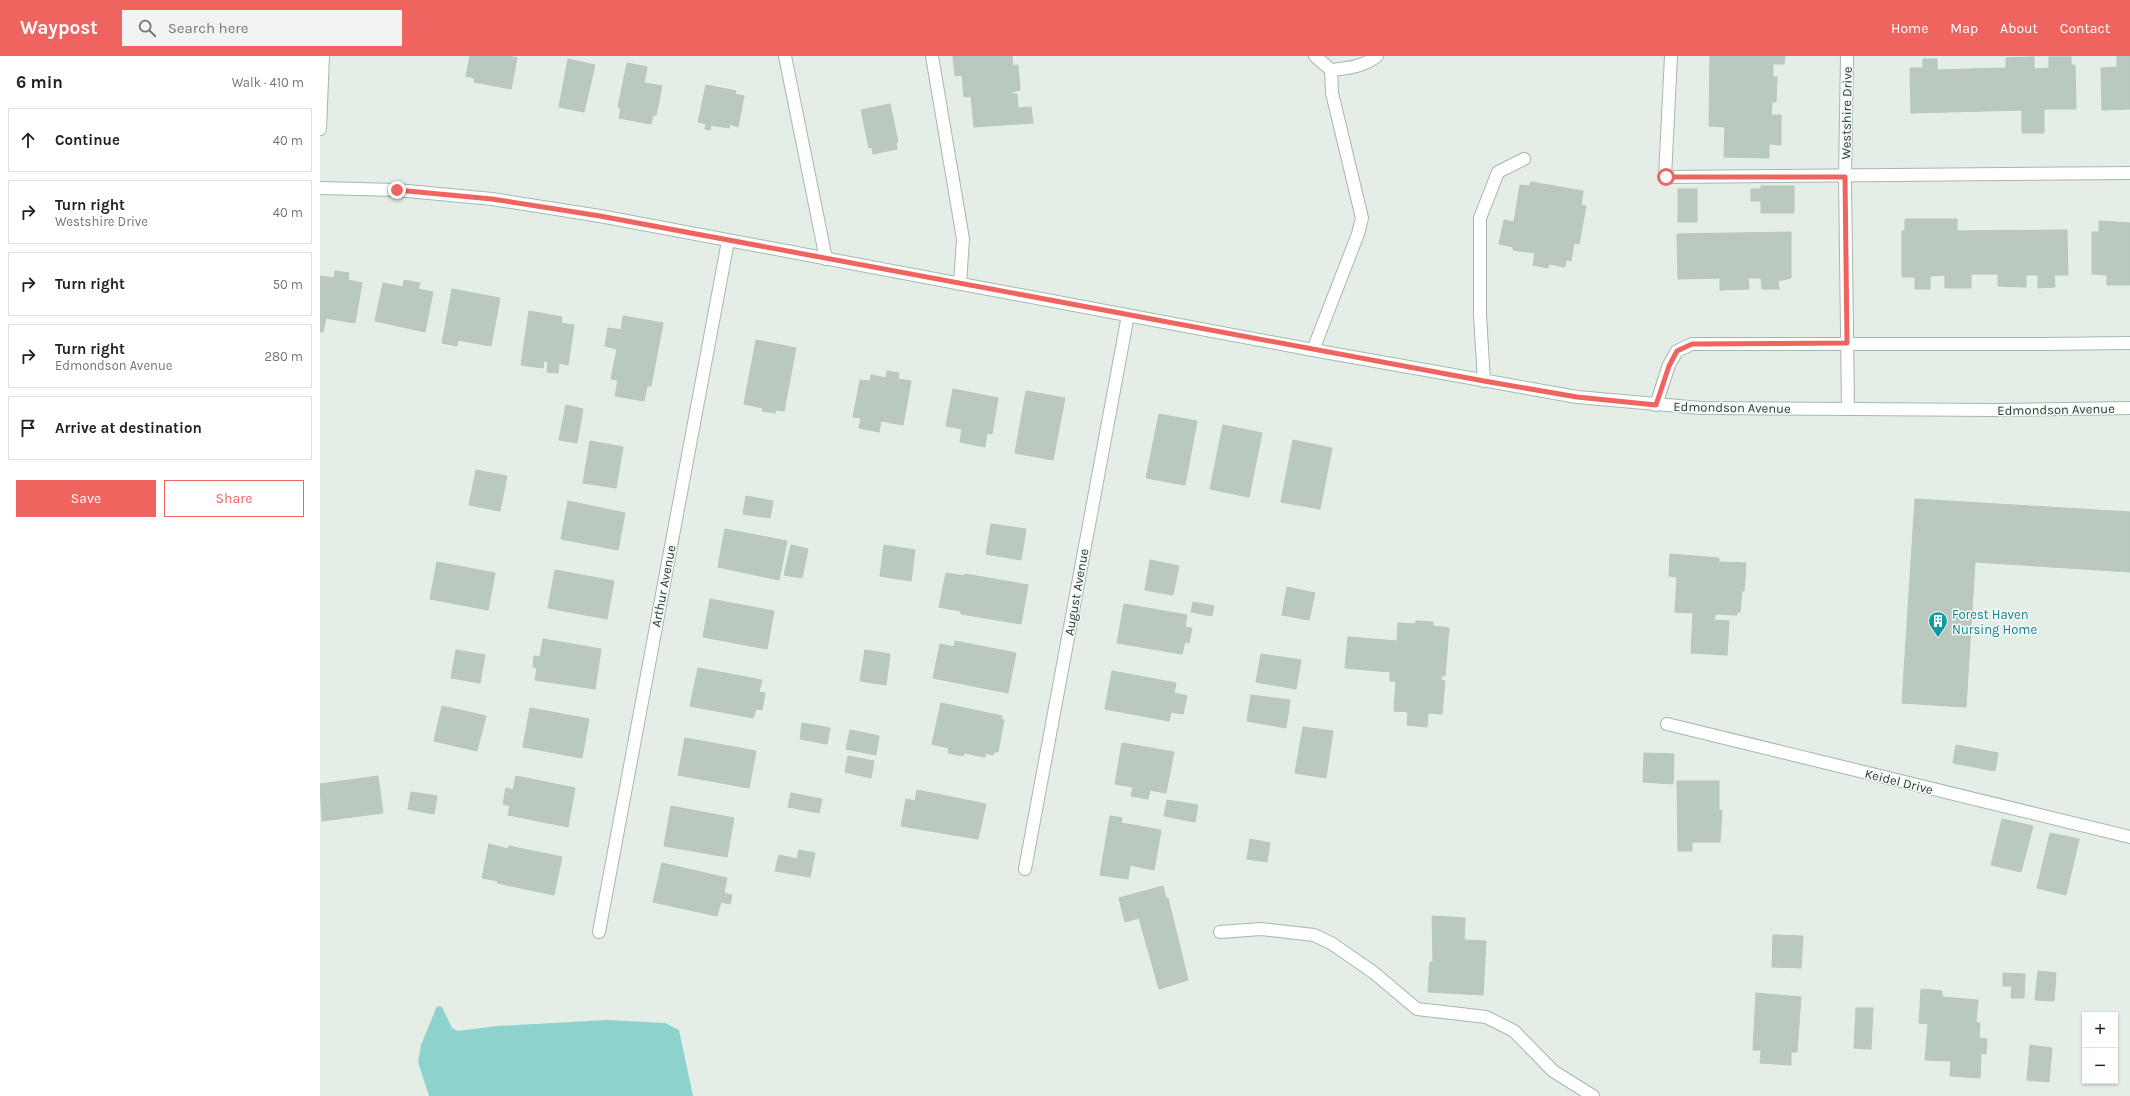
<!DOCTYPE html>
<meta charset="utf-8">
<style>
:root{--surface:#fff;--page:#f2f2f2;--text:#202124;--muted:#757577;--line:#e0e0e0;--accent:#f06460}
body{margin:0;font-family:Karla,sans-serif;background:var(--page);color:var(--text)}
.controls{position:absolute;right:12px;bottom:12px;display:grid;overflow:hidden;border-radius:0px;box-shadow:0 1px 3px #0004}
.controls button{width:36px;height:36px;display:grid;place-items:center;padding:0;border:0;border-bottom:1px solid var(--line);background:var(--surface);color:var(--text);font:20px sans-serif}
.stop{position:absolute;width:12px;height:12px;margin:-9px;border:3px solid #f06460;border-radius:50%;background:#fff}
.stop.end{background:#f06460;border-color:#fff;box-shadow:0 1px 4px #0008}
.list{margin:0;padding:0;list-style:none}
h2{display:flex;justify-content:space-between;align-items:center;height:52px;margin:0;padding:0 16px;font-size:17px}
h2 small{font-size:13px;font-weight:400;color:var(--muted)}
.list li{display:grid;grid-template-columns:26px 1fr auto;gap:12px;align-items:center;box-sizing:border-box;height:64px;margin:0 8px 8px;padding:0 8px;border:1px solid var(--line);border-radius:0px}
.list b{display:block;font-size:15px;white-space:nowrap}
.list p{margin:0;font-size:13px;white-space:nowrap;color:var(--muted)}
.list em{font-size:13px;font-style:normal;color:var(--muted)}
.actions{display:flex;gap:8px;padding:12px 16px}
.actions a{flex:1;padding:9px 0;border:1px solid var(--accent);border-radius:0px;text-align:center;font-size:14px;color:var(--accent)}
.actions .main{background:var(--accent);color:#fff}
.icon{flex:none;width:22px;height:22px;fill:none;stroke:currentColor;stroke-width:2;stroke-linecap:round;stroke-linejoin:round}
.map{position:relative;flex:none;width:1810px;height:1040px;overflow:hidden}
header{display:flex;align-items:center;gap:24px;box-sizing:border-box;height:56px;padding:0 20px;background:var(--accent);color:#fff}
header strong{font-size:19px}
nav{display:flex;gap:22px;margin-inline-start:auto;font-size:14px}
.search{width:280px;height:36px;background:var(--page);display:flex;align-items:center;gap:10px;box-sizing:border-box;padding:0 14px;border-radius:0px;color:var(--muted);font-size:15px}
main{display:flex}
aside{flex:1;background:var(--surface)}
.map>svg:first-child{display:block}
.water{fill:#8dd2cd}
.building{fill:#bac8c0;stroke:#b7c7bd}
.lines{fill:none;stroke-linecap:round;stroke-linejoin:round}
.lane-casing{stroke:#a7b6ad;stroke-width:14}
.street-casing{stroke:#a7b6ad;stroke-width:14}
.secondary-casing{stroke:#a3b9ad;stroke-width:14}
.lane{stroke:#fff;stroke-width:12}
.street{stroke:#fff;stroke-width:12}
.secondary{stroke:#fff;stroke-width:12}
.route{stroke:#f06460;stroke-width:5}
.labels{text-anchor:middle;stroke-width:3;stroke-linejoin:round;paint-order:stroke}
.street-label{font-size:13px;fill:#243f32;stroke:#f5faf6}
.culture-label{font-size:13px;fill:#0d838f;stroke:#f5faf6;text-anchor:start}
</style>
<header>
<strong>Waypost</strong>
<div class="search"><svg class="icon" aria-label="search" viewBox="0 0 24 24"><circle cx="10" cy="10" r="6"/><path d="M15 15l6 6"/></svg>Search here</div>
<nav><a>Home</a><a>Map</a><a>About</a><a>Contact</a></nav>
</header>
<main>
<aside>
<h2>6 min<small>Walk · 410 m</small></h2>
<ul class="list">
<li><svg class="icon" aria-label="ahead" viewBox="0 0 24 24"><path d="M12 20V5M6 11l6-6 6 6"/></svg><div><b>Continue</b></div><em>40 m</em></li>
<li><svg class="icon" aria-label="right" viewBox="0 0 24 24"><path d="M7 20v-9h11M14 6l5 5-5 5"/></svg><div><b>Turn right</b><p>Westshire Drive</p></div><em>40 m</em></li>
<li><svg class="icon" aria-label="right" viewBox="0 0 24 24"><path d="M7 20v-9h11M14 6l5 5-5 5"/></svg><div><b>Turn right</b></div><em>50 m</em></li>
<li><svg class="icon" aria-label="right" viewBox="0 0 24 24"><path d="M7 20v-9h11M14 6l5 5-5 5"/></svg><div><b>Turn right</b><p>Edmondson Avenue</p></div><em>280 m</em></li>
<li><svg class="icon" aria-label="arrive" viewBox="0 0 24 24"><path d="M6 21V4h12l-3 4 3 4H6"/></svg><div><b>Arrive at destination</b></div></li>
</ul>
<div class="actions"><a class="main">Save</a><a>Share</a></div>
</aside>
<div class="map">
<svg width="1810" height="1040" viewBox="0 0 1810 1040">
<rect width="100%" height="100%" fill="#e4eee7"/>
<!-- water -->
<polygon class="water" points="117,950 122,951 132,972 138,975 177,970 287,964 345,967 359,974 373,1040 109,1040 98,1006 101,989"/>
<!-- building -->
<g class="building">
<polygon points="150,0 188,0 197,2 191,33 154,26 155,22 146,20"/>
<polygon points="633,0 692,0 693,10 698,9 700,34 692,36 692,38 697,38 698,52 711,51 713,67 654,71 651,40 644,41 642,19 635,20"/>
<polygon points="1390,0 1465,0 1464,8 1453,8 1453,21 1457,21 1456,46 1452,46 1451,59 1461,59 1461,89 1449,88 1449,102 1404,101 1405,71 1389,70"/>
<polygon points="1797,0 1810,0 1810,53 1782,54 1781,12 1797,11"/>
<polygon points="1714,1 1714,13 1729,12 1729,1 1751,1 1751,9 1755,9 1756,53 1724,53 1724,77 1702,77 1702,54 1591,57 1590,12 1603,12 1603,3 1617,3 1617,14 1686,12 1686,2"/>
<polygon points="248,3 275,9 264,56 239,51"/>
<polygon points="307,7 327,11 324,27 342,30 336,59 333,59 331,68 299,62 301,52 298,51"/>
<polygon points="386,29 416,35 415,38 424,40 418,71 410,68 409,72 391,69 390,74 385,73 386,68 378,66"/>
<polygon points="570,48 578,86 576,86 577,93 553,98 552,91 549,92 541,54"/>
<polygon points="1211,126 1263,135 1261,149 1266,150 1259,188 1254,187 1251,205 1246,204 1245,211 1229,208 1228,212 1213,209 1215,197 1193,194 1193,191 1179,188 1184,164 1194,166 1200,129 1210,130"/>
<polygon points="1441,130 1474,130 1474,157 1441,157 1441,145 1431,145 1431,133 1441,133"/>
<rect x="1358" y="133" width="19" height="33"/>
<polygon points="1585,163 1637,163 1637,175 1747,174 1748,219 1734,219 1735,231 1718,232 1718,219 1706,219 1706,231 1678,230 1678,218 1651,218 1651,232 1625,232 1625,219 1610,220 1610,233 1595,233 1595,221 1582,221 1582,175 1585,175"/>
<polygon points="1779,165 1810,167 1810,229 1787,229 1787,219 1772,218 1772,176 1779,176"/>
<polygon points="1471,176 1471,222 1458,225 1459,233 1442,233 1441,222 1428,222 1429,233 1400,234 1400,222 1358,223 1357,178"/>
<polygon points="15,215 29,217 28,224 42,227 35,267 6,262 3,276 0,276 0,220 14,222"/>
<polygon points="84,224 100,227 98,233 113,236 105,276 55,265 63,227 83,231"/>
<polygon points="132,233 180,242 171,290 138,284 137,290 122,287"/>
<polygon points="209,255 242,261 241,267 254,269 248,309 239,307 238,317 227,316 228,306 224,305 223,312 201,309"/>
<polygon points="303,260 343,267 331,330 327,330 324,345 295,340 298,324 291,323 297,293 285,290 288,272 301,274"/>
<polygon points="436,284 476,292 464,355 456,354 455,357 442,355 443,352 424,348"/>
<polygon points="567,315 579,317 578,323 591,325 583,369 561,365 559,376 539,372 541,362 533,361 540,324 550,325 551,319 566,322"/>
<polygon points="633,333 678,342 672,378 667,377 665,391 640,386 642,373 626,370"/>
<polygon points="706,335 745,342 733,404 695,397"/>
<polygon points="246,349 263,353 257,387 239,384"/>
<polygon points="839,358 877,365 865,429 826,422"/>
<polygon points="903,369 942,377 929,441 890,433"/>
<polygon points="973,384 1012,392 1000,453 961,446"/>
<polygon points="270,385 303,391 296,432 263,427"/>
<polygon points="156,414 187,420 180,455 149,449"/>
<polygon points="426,440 453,445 450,462 423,458"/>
<polygon points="1595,443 1810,456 1810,516 1655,506 1646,651 1582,647"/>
<polygon points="248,445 305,457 298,494 241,483"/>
<polygon points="671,468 706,473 701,504 666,498"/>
<polygon points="405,473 467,485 459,524 398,511"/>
<polygon points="471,489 488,493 482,522 464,519"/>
<polygon points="564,489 595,494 591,525 560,520"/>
<polygon points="1350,498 1399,502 1399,506 1426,507 1424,535 1422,535 1420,556 1417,556 1417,559 1395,558 1394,564 1409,565 1407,599 1371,597 1373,557 1355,556 1357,521 1349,520"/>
<polygon points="830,504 859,510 853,539 825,534"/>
<polygon points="117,506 175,517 168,554 110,543"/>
<polygon points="235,514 294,525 287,563 228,552"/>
<polygon points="626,517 645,520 645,518 708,529 701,568 641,558 641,555 619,551"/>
<polygon points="967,531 995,537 989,564 962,559"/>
<polygon points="390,543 454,555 447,593 383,581"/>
<polygon points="873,546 894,550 892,560 871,556"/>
<polygon points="804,548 867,559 865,571 872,572 869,587 865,586 862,598 797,587"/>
<polygon points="1096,565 1113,566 1113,570 1129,572 1125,620 1121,620 1121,624 1125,625 1122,658 1108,657 1107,671 1087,669 1088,656 1074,655 1076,625 1070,625 1070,616 1025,612 1028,581 1077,585 1078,567 1095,568"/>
<polygon points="223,583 281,593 275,633 215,624 217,612 213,611 214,600 220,601"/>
<polygon points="635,585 696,597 688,637 613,622 620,588 634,591"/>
<polygon points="136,594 165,599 160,627 131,622"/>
<polygon points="545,594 570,598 566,629 540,625"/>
<polygon points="941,598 981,604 976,633 936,626"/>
<polygon points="378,612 442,624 439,636 445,637 442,654 436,653 433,662 370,650"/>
<polygon points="792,615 856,627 854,637 867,640 863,658 851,656 849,665 785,653"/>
<polygon points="931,639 970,644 966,672 927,665"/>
<polygon points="621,647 682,660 681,663 684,664 678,696 674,696 673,699 666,697 665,701 644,697 643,700 628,697 629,692 612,688"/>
<polygon points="122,650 166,660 157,695 114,685"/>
<polygon points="210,652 269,663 262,702 203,691"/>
<polygon points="482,667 510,672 507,688 480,683"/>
<polygon points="983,671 1013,675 1006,722 975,717"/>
<polygon points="530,674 559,680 556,699 526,693"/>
<polygon points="365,682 436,695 429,732 358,719"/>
<polygon points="802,687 854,696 846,737 830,734 828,743 811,740 813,731 795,728"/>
<polygon points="1636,689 1678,697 1675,715 1633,707"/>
<polygon points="1324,697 1354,698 1353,728 1323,726"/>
<polygon points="528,700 554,705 551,722 525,716"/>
<polygon points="58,720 63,757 2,765 0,728"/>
<polygon points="196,720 255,732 248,771 188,759 190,750 183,748 186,732 193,734"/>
<polygon points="1357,725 1399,725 1399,755 1402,754 1400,786 1372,786 1372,795 1358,795"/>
<polygon points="597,734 666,748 658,783 581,770 586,743 595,745"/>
<polygon points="91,736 117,740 114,758 88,753"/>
<polygon points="471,737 502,743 499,757 468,751"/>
<polygon points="847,744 878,749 875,766 844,760"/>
<polygon points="351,750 414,762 407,801 344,790"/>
<polygon points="790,760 802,762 801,767 841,774 834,814 810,809 808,823 780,819"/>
<polygon points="1682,763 1713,770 1701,816 1671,809"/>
<polygon points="1730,777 1759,783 1746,839 1717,832"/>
<polygon points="930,783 950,787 947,806 927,803"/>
<polygon points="169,788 188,793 189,790 242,801 234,839 177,827 178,825 162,822"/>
<polygon points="479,794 495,797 490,821 455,815 459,799 477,803"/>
<polygon points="342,807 407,822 404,837 412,839 410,848 401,846 397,860 333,846"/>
<polygon points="843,830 846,843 848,842 868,924 839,933 819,862 805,866 799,842"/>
<polygon points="1112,860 1145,862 1144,884 1166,885 1163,939 1108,936 1110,906 1113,906"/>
<polygon points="1453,879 1483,880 1481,912 1452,911"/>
<polygon points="1718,915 1736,917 1734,945 1715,944"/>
<polygon points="1683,917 1705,918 1704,942 1691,942 1692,930 1683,930"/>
<polygon points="1601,933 1622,935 1622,941 1658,944 1656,967 1660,967 1659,982 1667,983 1666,998 1661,997 1660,1022 1630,1020 1631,1005 1605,1004 1608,968 1599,967"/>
<polygon points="1436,937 1481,941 1477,996 1471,996 1471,1009 1440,1007 1441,994 1433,994"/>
<polygon points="1536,952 1553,952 1551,993 1534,992"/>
<polygon points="1710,989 1732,992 1729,1026 1707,1024"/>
</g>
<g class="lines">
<defs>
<g id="lane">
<polyline points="465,0 506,203"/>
<polyline points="612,0 643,183 640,228"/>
<polyline points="1351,0 1345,121 1810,117"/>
<path d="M 1011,14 C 1028,12 1043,11 1057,0"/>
<polyline points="993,294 1038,178 1042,162 1012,37 1011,14 995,0"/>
<polyline points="1164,325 1160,259 1160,162 1178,116 1204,103"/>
<polyline points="1336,349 1349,309 1357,295 1372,288 1723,288 1810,287"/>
<polyline points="900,876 941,873 994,879 1011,887 1053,916 1097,953 1166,961 1194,975 1233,1015 1273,1040"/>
</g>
<g id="street">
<polyline points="1527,0 1525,121 1528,353"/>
<polyline points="0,73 3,0"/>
<polyline points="1347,668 1810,781"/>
<polyline points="705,813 808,259"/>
<polyline points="279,876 408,185"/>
</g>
<polyline id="secondary" points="0,132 77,134 172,143 280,160 993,294 1257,341 1381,352 1675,354 1810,352"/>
</defs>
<!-- lane casing -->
<use href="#lane" class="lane-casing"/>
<!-- street casing -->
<use href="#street" class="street-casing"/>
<!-- secondary casing -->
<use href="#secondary" class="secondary-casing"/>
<!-- lane -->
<use href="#lane" class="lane"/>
<!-- street -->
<use href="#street" class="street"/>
<!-- secondary -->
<use href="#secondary" class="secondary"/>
</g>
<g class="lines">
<!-- route -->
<polyline class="route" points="77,134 172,143 280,160 1164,325 1257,341 1336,349 1349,310 1357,295 1372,288 1527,287 1525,121 1346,121"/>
</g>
<!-- icons -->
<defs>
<symbol id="building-pin" viewBox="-11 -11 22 30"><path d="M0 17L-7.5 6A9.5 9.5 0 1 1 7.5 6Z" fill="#0f9aa8" stroke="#f5faf6"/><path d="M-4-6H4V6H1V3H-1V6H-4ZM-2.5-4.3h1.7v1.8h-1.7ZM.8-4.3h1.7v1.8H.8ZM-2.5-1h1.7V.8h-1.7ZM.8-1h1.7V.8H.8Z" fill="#fff"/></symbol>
</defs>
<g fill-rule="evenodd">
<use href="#building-pin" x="1607" y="554" width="22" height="30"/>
</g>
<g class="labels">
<!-- street labels -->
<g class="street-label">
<text transform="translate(1526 57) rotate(-89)" y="5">Westshire Drive</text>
<text transform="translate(1412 351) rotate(1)" y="5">Edmondson Avenue</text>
<text transform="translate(1736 353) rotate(-1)" y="5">Edmondson Avenue</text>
<text transform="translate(343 530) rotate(-79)" y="5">Arthur Avenue</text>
<text transform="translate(756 536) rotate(-80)" y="5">August Avenue</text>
<text transform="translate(1579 725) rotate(14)" y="5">Keidel Drive</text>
</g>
<!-- culture labels -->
<g class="culture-label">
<text x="1632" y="563">Forest Haven<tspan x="1632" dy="15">Nursing Home</tspan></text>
</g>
</g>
</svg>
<div class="controls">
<button>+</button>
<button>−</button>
</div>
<div class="stop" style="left:1346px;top:121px"></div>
<div class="stop end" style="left:77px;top:134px"></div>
</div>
</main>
